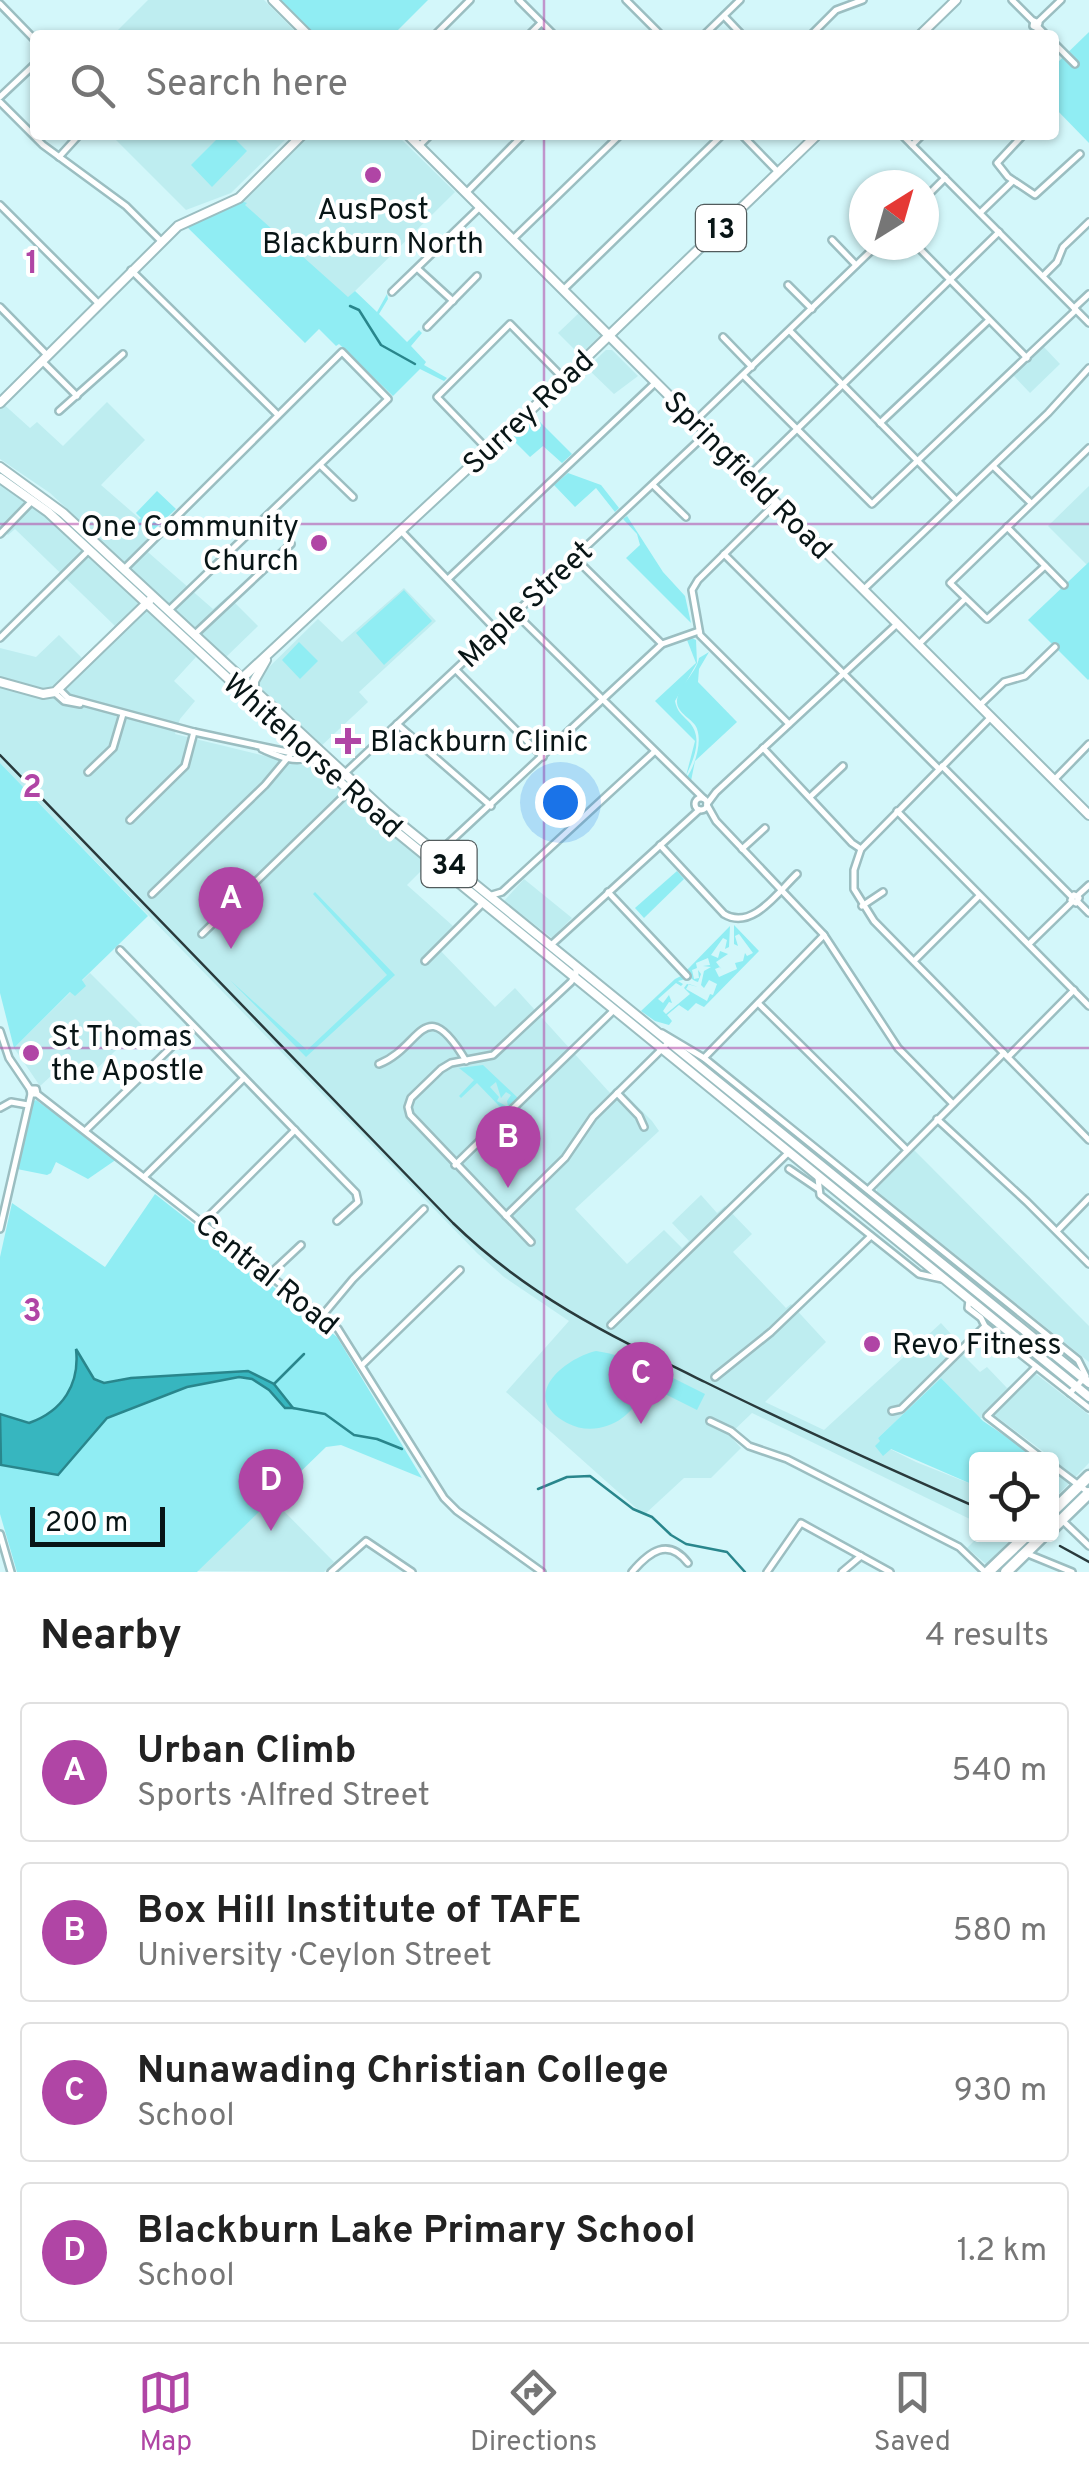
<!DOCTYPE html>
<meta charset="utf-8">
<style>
:root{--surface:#fff;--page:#f6f6f6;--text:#222;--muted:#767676;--line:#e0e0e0;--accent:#b045a5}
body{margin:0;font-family:Overpass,sans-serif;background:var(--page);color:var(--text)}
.controls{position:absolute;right:30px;bottom:30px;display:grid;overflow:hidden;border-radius:10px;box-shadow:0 2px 8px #0004}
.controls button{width:90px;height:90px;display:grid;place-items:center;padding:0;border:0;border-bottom:2px solid var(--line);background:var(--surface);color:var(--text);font:50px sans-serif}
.compass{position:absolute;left:849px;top:170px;width:90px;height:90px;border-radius:50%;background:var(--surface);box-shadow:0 2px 8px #0004;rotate:37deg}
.scale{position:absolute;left:30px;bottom:25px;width:135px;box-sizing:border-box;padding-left:10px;border:5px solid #081516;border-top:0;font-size:28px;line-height:35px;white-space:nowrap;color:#081516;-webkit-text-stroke:8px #fff;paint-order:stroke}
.you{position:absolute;left:560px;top:802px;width:35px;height:35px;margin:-25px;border:8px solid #fff;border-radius:50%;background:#1a73e8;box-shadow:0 0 0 15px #1a73e833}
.badge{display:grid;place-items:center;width:65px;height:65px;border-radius:50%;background:var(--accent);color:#fff;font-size:32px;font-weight:700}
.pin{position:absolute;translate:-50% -82px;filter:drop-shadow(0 2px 5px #0008)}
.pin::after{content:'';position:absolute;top:52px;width:35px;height:30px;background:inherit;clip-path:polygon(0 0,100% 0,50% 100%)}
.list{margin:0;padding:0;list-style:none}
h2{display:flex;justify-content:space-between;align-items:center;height:130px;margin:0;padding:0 40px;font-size:42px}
h2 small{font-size:32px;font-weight:400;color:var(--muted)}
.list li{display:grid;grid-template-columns:65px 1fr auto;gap:30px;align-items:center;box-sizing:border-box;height:140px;margin:0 20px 20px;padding:0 20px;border:2px solid var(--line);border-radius:10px}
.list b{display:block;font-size:38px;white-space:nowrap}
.list p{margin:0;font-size:32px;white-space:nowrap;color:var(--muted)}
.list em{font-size:32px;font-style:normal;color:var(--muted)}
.icon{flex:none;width:55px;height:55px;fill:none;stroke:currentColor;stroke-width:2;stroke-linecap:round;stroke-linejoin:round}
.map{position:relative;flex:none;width:1089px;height:1572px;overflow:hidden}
.search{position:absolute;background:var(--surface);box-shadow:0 2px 8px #0004;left:30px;right:30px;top:30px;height:110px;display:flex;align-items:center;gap:25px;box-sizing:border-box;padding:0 35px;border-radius:10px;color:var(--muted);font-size:38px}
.sheet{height:770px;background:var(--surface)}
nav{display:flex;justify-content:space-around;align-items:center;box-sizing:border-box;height:140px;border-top:2px solid var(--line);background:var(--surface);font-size:28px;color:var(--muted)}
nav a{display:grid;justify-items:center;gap:5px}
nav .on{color:var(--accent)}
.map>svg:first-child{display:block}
.built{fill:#beedf0}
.green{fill:#90edf3}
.water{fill:#37b6bf;stroke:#29868c;stroke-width:2.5}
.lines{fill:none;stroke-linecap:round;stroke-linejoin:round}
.stream{stroke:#29868c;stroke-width:2.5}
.minor-casing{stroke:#9bbec1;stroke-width:10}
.major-casing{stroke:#9bbec1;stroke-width:12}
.highway-casing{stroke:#9bbec1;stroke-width:15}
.minor{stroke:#fff;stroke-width:5}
.major{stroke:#fff;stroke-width:8}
.highway{stroke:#fff;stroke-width:10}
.rail{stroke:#293a3c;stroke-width:2.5}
.grid{fill:none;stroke:#b045a5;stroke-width:2.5;stroke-opacity:0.55}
.poi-dot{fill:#b045a5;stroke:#fff;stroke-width:4}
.labels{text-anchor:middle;stroke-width:8;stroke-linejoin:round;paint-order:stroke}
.shield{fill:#fff;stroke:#525b5c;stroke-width:2.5}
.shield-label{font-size:28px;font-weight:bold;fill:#081516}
.poi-label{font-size:30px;fill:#081516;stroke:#fff;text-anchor:start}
.street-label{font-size:30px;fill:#081516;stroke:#fff}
.grid-label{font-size:32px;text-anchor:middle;font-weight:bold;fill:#b045a5;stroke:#fff;stroke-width:8;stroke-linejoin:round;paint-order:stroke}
</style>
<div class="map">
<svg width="1089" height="1572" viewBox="0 0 1089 1572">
<rect width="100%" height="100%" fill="#d3f7fa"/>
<!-- built -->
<g class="built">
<polygon points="148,0 264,0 299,35 113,35"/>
<polygon points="111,135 290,135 231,193 186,210"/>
<polygon points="309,135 397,135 455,192 348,298 241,203"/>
<polygon points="579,313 601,335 580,355 558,333"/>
<polygon points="1043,346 1060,364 1030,393 1013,375"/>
<polygon points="606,350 612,350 638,376 614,394 587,368"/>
<polygon points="0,401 30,428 37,422 63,446 107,402 145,440 101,485 154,531 141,546 213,609 228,596 258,626 226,657 50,493 0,459"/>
<polygon points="0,484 36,508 196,657 174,681 195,701 180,719 175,734 318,769 427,865 407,885 453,926 435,945 495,1007 515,988 610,1093 617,1086 652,1121 659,1131 575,1209 627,1264 664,1230 682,1248 689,1241 672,1223 701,1195 717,1213 725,1206 752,1234 733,1252 786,1308 791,1304 826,1342 765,1402 824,1430 941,1323 960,1344 956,1348 980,1372 987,1367 1007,1388 1012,1385 1018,1390 1036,1374 1089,1415 1089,1463 1052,1501 1052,1467 1056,1461 998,1418 979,1418 941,1378 878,1438 890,1449 916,1462 976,1486 976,1522 752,1413 729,1435 741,1448 711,1478 684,1478 644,1515 506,1392 569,1321 504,1277 477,1253 0,763 0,648 36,657 59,635 82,658 115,626 15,529 8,535 0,527"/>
<polygon points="1089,486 1089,564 1086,564 1048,526"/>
<polygon points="404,588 436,621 359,692 368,702 319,748 259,687 262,674 318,619 342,642"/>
<polygon points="524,879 572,918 552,938 504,901"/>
<polygon points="90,973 142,1025 83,1082 64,1064 40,1086 14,1048"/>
<polygon points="914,1150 1089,1326 1089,1362 877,1192 877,1188"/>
<polygon points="272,1499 334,1562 324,1572 197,1571"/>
<polygon points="980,1535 980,1534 1017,1535 986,1564 967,1548"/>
</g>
<!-- green -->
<g class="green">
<polygon points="279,0 428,0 393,35 315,35"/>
<polygon points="1089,32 1089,143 1054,107 1054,66"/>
<polygon points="221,135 231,135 247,151 212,187 191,165"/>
<polygon points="241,201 247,203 245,205 348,297 355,291 377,312 387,294 388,299 379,314 407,342 419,330 422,333 411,346 426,362 424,365 447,378 444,381 420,369 393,396 339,344 336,346 319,329 305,343 186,226"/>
<polygon points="534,416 572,454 562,463 543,446 530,457 511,438"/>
<polygon points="568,473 601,485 619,508 615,512 596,488 575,507 554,485"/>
<polygon points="157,491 176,509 150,533 135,523 141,518 136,513"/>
<polygon points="627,516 663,572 685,596 691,623 626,558 640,545 637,534 623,519"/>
<polygon points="1089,562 1089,679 1088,680 1028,620"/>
<polygon points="404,590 432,621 384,665 356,633"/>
<path d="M 690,637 L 696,640 L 697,663 L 675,701 C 677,711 681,714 688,721 C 704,737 694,758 686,776 L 695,741 L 655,701 L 696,663 L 687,640 Z"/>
<polygon points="299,642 318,661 300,679 282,660"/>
<path d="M 709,652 L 699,669 L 698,682 L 737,722 L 695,761 L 691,781 L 687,777 C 695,766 704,738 695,725 C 689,717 676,712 677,700 C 679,685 696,674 699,658 Z"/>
<polygon points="0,763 148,916 82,980 86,986 75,996 70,992 14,1048 0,993"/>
<polygon points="677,871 684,879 644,918 635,908"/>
<polygon points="315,892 395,975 306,1057 230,980 307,1050 387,975 313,894"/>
<path d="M 734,925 L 759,951 L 704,1007 L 696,1003 L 688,1011 L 679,1005 L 667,1015 L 672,1021 L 669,1025 L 655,1021 L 641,1011 L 675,979 L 681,976 L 686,979 L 678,981 L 683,984 L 681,986 L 676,983 L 658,999 L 663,1003 L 669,995 L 672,1003 L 669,1002 L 663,1011 L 666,1014 L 690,994 L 684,988 L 687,984 L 698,987 L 689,984 L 686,989 L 707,1001 L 710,994 L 713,995 L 717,984 L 709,980 L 704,988 L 701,985 L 704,971 L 711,967 L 703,966 L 710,965 L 708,958 L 696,963 L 697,968 L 692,970 L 694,979 L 699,978 L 698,970 L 701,974 L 698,982 C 692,981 687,974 687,970 L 730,926 L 729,947 L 725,949 L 727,940 L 723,938 L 711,955 L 718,958 L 720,951 L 728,954 L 716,962 L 722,970 L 720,967 L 715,969 L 719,977 L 737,969 L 735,963 L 743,961 L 745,953 L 747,956 L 753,953 L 739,934 L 735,936 L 738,946 L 734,944 Z"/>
<polygon points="483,1065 518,1098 508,1106 507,1101 511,1095 506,1092 501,1098 496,1082 490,1087 499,1097 497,1101 506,1106 502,1109 477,1083 461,1098 459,1096 474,1080 459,1068"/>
<polygon points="36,1100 117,1159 88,1179 56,1162 51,1173 47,1175 17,1169 32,1102"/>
<polygon points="155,1194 337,1337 422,1478 341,1445 326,1447 197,1572 17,1572 0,1514 0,1257 12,1203 105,1267"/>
<path d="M 596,1351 C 688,1363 622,1452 567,1423 C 518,1397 563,1359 596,1351 Z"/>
<polygon points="671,1377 705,1394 697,1410 663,1393"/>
<polygon points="941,1378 983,1421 1039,1459 976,1460 976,1486 891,1449 883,1456 875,1446 880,1441 878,1438"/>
</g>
<!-- water -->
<path class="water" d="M 76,1349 L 94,1379 L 104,1383 L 131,1378 L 248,1371 L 274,1384 L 293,1408 L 285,1408 L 269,1390 L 252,1379 L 239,1377 L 187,1387 L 107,1418 L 58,1475 L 1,1465 L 0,1414 L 29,1423 C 63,1411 80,1384 76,1349 Z"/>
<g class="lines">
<!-- stream -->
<g class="stream">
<polyline points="350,306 359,310 381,345 415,364"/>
<polyline points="274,1384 304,1354"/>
<polyline points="293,1408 325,1414 354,1435 377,1439 402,1449"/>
<polyline points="538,1489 567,1477 590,1476 633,1509 652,1517 671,1535 686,1544 727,1552 745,1572"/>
</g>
<defs>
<g id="minor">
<polyline points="519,0 554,35"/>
<polyline points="626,0 661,35"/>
<polyline points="1012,0 1034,22"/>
<polyline points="0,4 35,40"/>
<polyline points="724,16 742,35"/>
<polygon points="1034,21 1039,23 1037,28 1033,26"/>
<polyline points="1038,22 1061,0"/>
<polyline points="1038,27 1046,35"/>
<polyline points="435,35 470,0"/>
<polyline points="529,35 541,23"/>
<polyline points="704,35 740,0"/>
<polyline points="811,35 836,10 863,0"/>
<polyline points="1054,43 1075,64"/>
<polyline points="0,97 35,64"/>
<polyline points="0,102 43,145 126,206 159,239"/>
<polyline points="742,135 778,172"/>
<polyline points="902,135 1089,323"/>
<polyline points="1023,135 997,163 1008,177 1035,195 1080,154"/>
<polyline points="912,145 922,135"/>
<polyline points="419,146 430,135"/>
<polyline points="59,157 79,135"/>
<polyline points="466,193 523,135"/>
<polyline points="924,199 945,178"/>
<polyline points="0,205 98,303"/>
<polyline points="980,213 1013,181"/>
<polyline points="513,239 620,135"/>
<polyline points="832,240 856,265"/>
<polyline points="916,245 1027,358"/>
<polyline points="418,269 453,301"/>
<polyline points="131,270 278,415"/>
<polyline points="1043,276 1057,262 1063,247 1089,222"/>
<polyline points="788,285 812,309"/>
<polyline points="563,290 722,135"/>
<polyline points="392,292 480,207"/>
<polyline points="0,307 46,354"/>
<polyline points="1074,308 1089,294"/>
<polyline points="427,327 477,276"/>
<polyline points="790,331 956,500"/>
<polyline points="723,337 752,367"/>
<polyline points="42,361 77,396"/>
<polyline points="743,375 872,504 1076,310"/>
<polyline points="59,411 123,354"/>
<polyline points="694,422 877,245"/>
<polyline points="880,423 989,320"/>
<polyline points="488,450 437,397 510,324 564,379"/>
<polyline points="320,465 353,497"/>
<polyline points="994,467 1031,503"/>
<polyline points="749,476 999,232"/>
<polyline points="653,485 686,517"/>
<polyline points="776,503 698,580 692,590 700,635 789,724"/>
<polyline points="1007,527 1064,585"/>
<polyline points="402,532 497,631"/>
<polyline points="0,534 33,500"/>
<polyline points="724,554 939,769"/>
<polyline points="575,558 662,644"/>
<polyline points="1045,566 987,619 950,583 1089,448"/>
<polyline points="125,568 342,352 388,399 168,611"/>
<polyline points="448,579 655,383"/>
<polyline points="863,590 1048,413 1089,368"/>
<polyline points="515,613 703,798"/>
<polyline points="195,634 291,544"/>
<polyline points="0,638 89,550"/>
<polyline points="918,645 965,599"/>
<polyline points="456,670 543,757"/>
<polyline points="59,689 68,698 194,732 292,753 299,752 301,746"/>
<polyline points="55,693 64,701 80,704"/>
<polyline points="979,706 1004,682 1025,676 1055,647"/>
<polyline points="991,717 861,849 854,870 854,889 874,921 1089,1140"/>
<polyline points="397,724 491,806"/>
<polyline points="763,748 852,843 861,849"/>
<path d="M 262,749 C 276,755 296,765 311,756"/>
<polyline points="942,766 1072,897"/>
<polyline points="88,772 113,748 123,714"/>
<polyline points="344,774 706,434"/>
<polyline points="1054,780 1089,744"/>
<polyline points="810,797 843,766"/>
<circle cx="701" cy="804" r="6"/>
<polyline points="707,804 716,792 897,624"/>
<polyline points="707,805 716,821 824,935 898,1048 953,1104"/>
<polyline points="897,811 1089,1006"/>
<polyline points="130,820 185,766 194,732"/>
<path d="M 660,845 L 724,914 C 752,931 778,892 797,874"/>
<polyline points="742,849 765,828"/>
<polyline points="437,854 662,644 699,631"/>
<polyline points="608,892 687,976"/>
<polyline points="152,894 265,785 291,754"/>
<polyline points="492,895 502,892 654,752"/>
<polygon points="1074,895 1079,898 1076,903 1071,900"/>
<polyline points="1077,896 1089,885"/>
<polyline points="1078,902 1089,913"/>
<polyline points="862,906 883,892"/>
<polyline points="202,934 349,791"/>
<polyline points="1029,944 1072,902"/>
<polyline points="550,946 699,810"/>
<polyline points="120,950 356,1193 358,1202 337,1221"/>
<polyline points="425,961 483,903"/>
<polyline points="914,961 979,896"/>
<polyline points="758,1003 907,1150"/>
<polyline points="0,1031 9,1058 30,1089"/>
<polyline points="662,1033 704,1058 1078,1360 1086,1376 1070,1393"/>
<polyline points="1009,1056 1074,990"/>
<polyline points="704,1058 824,935"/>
<path d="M 379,1064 C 421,1048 424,990 466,1061"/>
<polyline points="617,1093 639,1116 644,1127"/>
<polyline points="37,1094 31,1094 30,1089 36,1089 37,1094 338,1329 444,1498 457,1511 542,1572"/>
<polyline points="0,1108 11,1102 28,1105"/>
<polyline points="937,1119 1027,1202 1089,1264"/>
<polyline points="86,1130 193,1026"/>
<polyline points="455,1165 614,1010"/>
<polyline points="789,1169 817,1188"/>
<polyline points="145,1176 244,1078"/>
<polyline points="818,1178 820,1195 919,1274 942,1279"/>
<polyline points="869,1189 1004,1053"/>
<polyline points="506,1216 565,1158 593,1117 669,1042"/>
<polyline points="203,1222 295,1130"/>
<polyline points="0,1229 31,1094"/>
<polyline points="1057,1231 1089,1198"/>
<polyline points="531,1242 410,1115 408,1107 411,1098 441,1069 451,1063 493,1055 571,982 576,974 576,967"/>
<polyline points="270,1274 301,1245"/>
<polyline points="969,1300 968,1308 981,1318 985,1326 1089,1408"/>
<polyline points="322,1316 353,1279 424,1209"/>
<polyline points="611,1325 788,1153"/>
<polyline points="362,1365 460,1270"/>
<polyline points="1036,1367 987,1416 1044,1460"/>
<polyline points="715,1377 771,1332 871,1236"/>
<polyline points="892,1411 901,1409 985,1326"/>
<polyline points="710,1421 731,1431 749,1446 787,1459 959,1547 985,1572"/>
<polyline points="1052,1465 1089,1493"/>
<polyline points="1062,1520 1089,1546"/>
<polyline points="0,1534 11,1572"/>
<polyline points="1028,1554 1072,1572"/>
<polyline points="331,1572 366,1541 412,1572"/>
<path d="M 632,1572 C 649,1552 668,1537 688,1563"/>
<polyline points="767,1572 801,1523 890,1572"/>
<polyline points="842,1572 861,1556"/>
</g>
<g id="major">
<polyline points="273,0 308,35"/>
<polyline points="920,35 956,0"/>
<polyline points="408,135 1089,815"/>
<polyline points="0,403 178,226 239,198 302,135"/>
<polyline points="0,467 63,513 386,812 1089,1383"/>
<polyline points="0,478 48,512 377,816 1089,1397"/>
<polyline points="0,682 43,694 55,692 150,600"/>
<polyline points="238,682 564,379 817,135"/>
<polyline points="254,691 254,681 266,660"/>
</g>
<g id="highway">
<polyline points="1052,1512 1089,1476"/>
<polyline points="1052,1529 1089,1493"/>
<polyline points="988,1572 1028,1534"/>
<polyline points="1006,1572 1045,1534"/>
</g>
</defs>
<!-- minor casing -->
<use href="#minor" class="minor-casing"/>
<!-- major casing -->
<use href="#major" class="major-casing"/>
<!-- highway casing -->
<use href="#highway" class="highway-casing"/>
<!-- minor -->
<use href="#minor" class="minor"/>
<!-- major -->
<use href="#major" class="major"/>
<!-- highway -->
<use href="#highway" class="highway"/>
<!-- rail -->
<g class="rail">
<path d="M 0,755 L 453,1223 C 529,1297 611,1336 705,1382 C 794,1426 885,1467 976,1507"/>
<polyline points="1060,1546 1089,1562"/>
</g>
</g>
<!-- grid -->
<path class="grid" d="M 544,0 L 544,35M 544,135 L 544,1572M 0,524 L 1089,524M 0,1048 L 1089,1048"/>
<!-- markers -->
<g class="poi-dot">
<circle cx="373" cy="175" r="10"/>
<circle cx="319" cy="543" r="10"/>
<path d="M343 726h10v10h10v10h-10v10h-10v-10h-10v-10h10z"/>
<circle cx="31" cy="1053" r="10"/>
<circle cx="872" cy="1344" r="10"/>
</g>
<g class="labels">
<!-- shield labels -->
<g class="shield">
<rect x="696" y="205" width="50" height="46" rx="8"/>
<rect x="421.5" y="841" width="55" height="46" rx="8"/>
</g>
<g class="shield-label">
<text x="721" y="238">13</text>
<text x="449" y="874">34</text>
</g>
<!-- poi labels -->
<g class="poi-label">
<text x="373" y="219" text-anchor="middle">AusPost<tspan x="373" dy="34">Blackburn North</tspan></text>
<text x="299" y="536" text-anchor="end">One Community<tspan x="299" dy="34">Church</tspan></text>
<text x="370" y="751">Blackburn Clinic</text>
<text x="51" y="1046">St Thomas<tspan x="51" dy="34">the Apostle</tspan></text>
<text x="892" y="1354">Revo Fitness</text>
</g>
<!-- street labels -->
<g class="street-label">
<text transform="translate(528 412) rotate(-43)" y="10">Surrey Road</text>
<text transform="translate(748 475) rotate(45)" y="10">Springfield Road</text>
<text transform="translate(525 604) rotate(-43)" y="10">Maple Street</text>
<text transform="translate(313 755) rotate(42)" y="10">Whitehorse Road</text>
<text transform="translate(267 1274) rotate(39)" y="10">Central Road</text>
</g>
</g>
<g class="grid-label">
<text x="32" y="273">1</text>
<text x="32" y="797">2</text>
<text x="32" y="1321">3</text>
</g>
</svg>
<div class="controls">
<button><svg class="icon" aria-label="locate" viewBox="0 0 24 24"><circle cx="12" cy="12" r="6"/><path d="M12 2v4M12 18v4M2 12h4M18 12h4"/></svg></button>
</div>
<svg class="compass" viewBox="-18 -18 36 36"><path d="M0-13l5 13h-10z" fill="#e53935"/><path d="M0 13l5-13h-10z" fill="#767676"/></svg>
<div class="scale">200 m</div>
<div class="you"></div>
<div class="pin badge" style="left:231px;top:949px">A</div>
<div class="pin badge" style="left:508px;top:1188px">B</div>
<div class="pin badge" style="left:641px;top:1424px">C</div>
<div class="pin badge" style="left:271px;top:1531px">D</div>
<div class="search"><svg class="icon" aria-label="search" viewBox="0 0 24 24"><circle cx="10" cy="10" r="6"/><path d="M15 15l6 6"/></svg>Search here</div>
</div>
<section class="sheet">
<h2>Nearby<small>4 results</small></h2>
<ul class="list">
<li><span class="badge">A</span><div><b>Urban Climb</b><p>Sports · Alfred Street</p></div><em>540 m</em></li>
<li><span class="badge">B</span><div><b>Box Hill Institute of TAFE</b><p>University · Ceylon Street</p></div><em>580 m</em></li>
<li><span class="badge">C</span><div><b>Nunawading Christian College</b><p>School</p></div><em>930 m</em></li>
<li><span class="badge">D</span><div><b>Blackburn Lake Primary School</b><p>School</p></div><em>1.2 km</em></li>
</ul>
</section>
<nav>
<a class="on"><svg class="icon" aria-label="map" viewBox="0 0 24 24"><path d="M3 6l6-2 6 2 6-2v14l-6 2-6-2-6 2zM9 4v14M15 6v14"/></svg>Map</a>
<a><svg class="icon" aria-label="directions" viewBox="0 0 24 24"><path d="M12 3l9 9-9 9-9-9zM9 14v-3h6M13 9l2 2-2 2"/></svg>Directions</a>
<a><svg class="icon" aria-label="saved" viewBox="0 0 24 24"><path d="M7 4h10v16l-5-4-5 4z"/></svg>Saved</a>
</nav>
